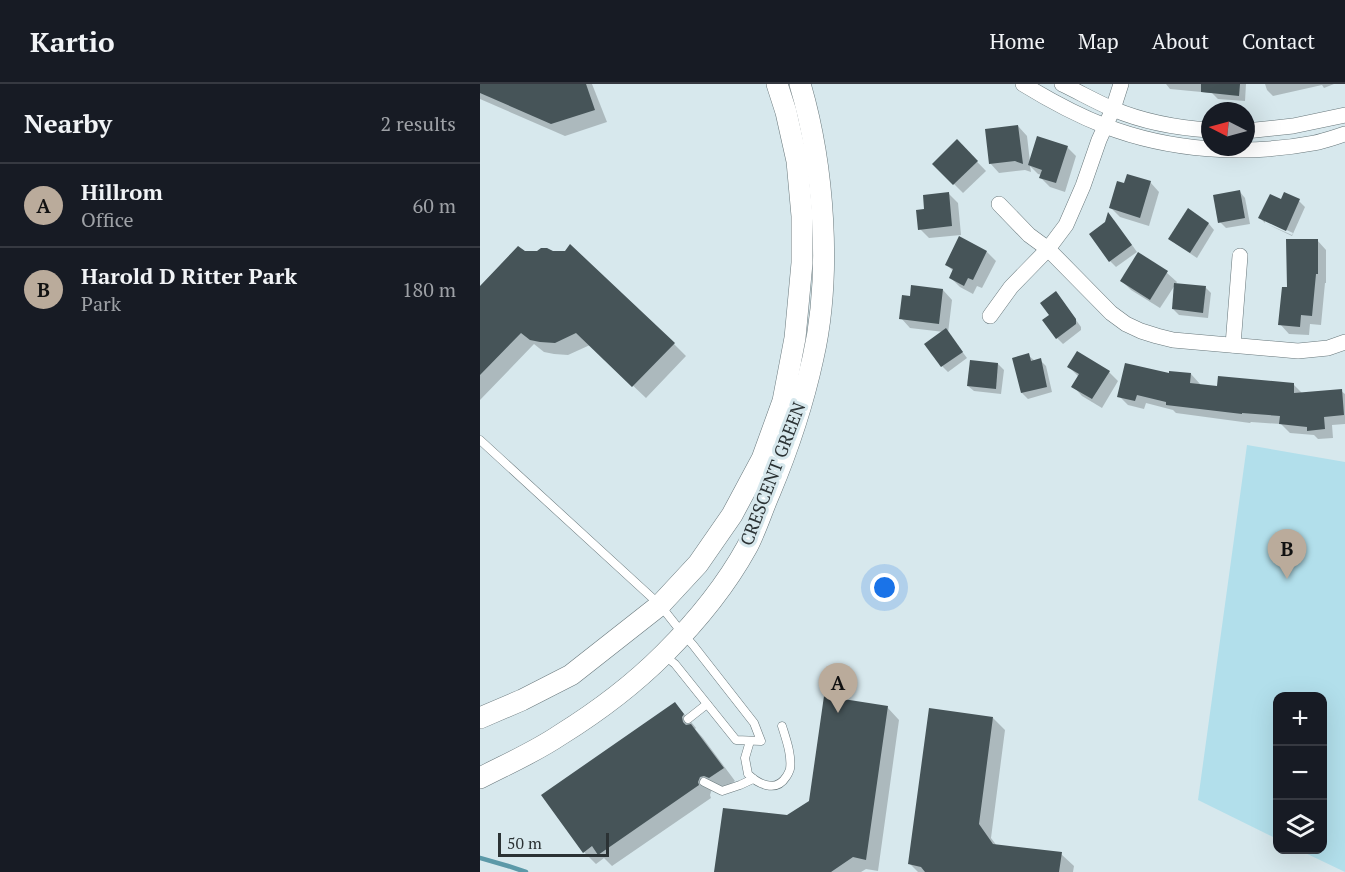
<!DOCTYPE html>
<meta charset="utf-8">
<style>
:root{--surface:#171b24;--page:#242831;--text:#f1f3f6;--muted:#9ea1a6;--line:#363941;--accent:#baab9b}
body{margin:0;font-family:"PT Serif",serif;background:var(--page);color:var(--text)}
.controls{position:absolute;right:18px;bottom:18px;display:grid;overflow:hidden;border-radius:12px;box-shadow:0 6px 24px #0002}
.controls button{width:54px;height:54px;display:grid;place-items:center;padding:0;border:0;border-bottom:2px solid var(--line);background:var(--surface);color:var(--text);font:30px sans-serif}
.compass{position:absolute;left:721px;top:18px;width:54px;height:54px;border-radius:50%;background:var(--surface);box-shadow:0 6px 24px #0002;rotate:276deg}
.scale{position:absolute;left:18px;bottom:15px;width:111px;box-sizing:border-box;padding-left:6px;border:3px solid #2b3234;border-top:0;font-size:16px;line-height:21px;white-space:nowrap;color:#2b3234;-webkit-text-stroke:4px #d7e8ed;paint-order:stroke}
.you{position:absolute;left:405px;top:504px;width:21px;height:21px;margin:-15px;border:4px solid #fff;border-radius:50%;background:#1a73e8;box-shadow:0 0 0 9px #1a73e833}
.badge{display:grid;place-items:center;width:39px;height:39px;border-radius:50%;background:var(--accent);color:#111;font-size:20px;font-weight:700}
.pin{position:absolute;translate:-50% -50px;filter:drop-shadow(0 2px 3px #0008)}
.pin::after{content:'';position:absolute;top:32px;width:21px;height:18px;background:inherit;clip-path:polygon(0 0,100% 0,50% 100%)}
.list{margin:0;padding:0;list-style:none}
h2{display:flex;justify-content:space-between;align-items:center;height:78px;margin:0;padding:0 24px;font-size:26px}
h2 small{font-size:20px;font-weight:400;color:var(--muted)}
.list li{display:grid;grid-template-columns:39px 1fr auto;gap:18px;align-items:center;box-sizing:border-box;height:84px;padding:0 24px;border-top:2px solid var(--line)}
.list b{display:block;font-size:22px;white-space:nowrap}
.list p{margin:0;font-size:20px;white-space:nowrap;color:var(--muted)}
.list em{font-size:20px;font-style:normal;color:var(--muted)}
.icon{flex:none;width:33px;height:33px;fill:none;stroke:currentColor;stroke-width:2;stroke-linecap:round;stroke-linejoin:round}
.map{position:relative;flex:none;width:865px;height:788px;overflow:hidden}
header{display:flex;align-items:center;gap:36px;box-sizing:border-box;height:84px;padding:0 30px;background:var(--surface);border-bottom:2px solid var(--line)}
header strong{font-size:28px}
nav{display:flex;gap:33px;margin-inline-start:auto;font-size:21px}
main{display:flex}
aside{flex:1;background:var(--surface)}
.map>svg:first-child{display:block}
.green{fill:#b2dfeb}
.shadow{fill:#0003}
.lines{fill:none;stroke-linecap:round;stroke-linejoin:round}
.stream{stroke:#5c99a8;stroke-width:4.5}
.building{fill:#465458}
.lane-casing{stroke:#68777b;stroke-width:9}
.street-casing{stroke:#68777b;stroke-width:16}
.secondary-casing{stroke:#68777b;stroke-width:22}
.lane{stroke:#fff;stroke-width:8}
.street{stroke:#fff;stroke-width:15}
.secondary{stroke:#fff;stroke-width:21}
.labels{text-anchor:middle;stroke-width:6;stroke-linejoin:round;paint-order:stroke}
.street-label{font-size:18px;fill:#2b3234;stroke:#d7e8ed}
</style>
<header>
<strong>Kartio</strong>
<nav><a>Home</a><a>Map</a><a>About</a><a>Contact</a></nav>
</header>
<main>
<aside>
<h2>Nearby<small>2 results</small></h2>
<ul class="list">
<li><span class="badge">A</span><div><b>Hillrom</b><p>Office</p></div><em>60 m</em></li>
<li><span class="badge">B</span><div><b>Harold D Ritter Park</b><p>Park</p></div><em>180 m</em></li>
</ul>
</aside>
<div class="map">
<svg width="865" height="788" viewBox="0 0 865 788">
<rect width="100%" height="100%" fill="#d7e8ed"/>
<!-- green -->
<polygon class="green" points="767,361 865,378 865,788 819,766 842,766 842,612 798,612 797,755 718,716"/>
<!-- shadow -->
<g class="shadow">
<polygon points="0,0 112,0 127,38 85,52 0,15"/>
<polygon points="686,0 766,0 765,17 738,15 732,9 690,5"/>
<polygon points="785,0 854,0 844,4 842,1 793,12 787,6"/>
<polygon points="538,42 547,52 550,78 587,63 596,72 585,108 570,103 561,94 562,91 558,90 550,82 551,88 545,86 519,89 510,79"/>
<polygon points="477,57 506,87 483,109 454,80"/>
<polygon points="670,98 679,108 669,142 640,133 631,124 645,101"/>
<polygon points="760,108 765,114 770,140 746,144 740,138"/>
<polygon points="469,110 478,119 481,151 449,154 440,145 446,126"/>
<polygon points="819,117 825,123 812,152 785,139 812,151 813,149 785,136 785,139 780,134"/>
<polygon points="708,127 729,140 734,146 717,174 696,160 690,155"/>
<polygon points="634,136 657,168 636,183 630,177 611,150"/>
<polygon points="837,156 846,166 846,199 845,199 841,241 830,240 829,251 809,250 800,240 808,205"/>
<polygon points="507,168 516,177 502,204 497,202 493,210 480,203 471,194 474,188 467,181"/>
<polygon points="659,170 687,189 697,198 680,224 651,206 642,197"/>
<polygon points="725,203 731,209 728,234 699,231 693,225"/>
<polygon points="0,204 194,260 206,272 166,314 110,261 88,271 74,270 64,268 54,260 0,316"/>
<polygon points="463,206 472,216 468,249 487,274 468,288 462,282 464,248 430,244 421,234 432,213"/>
<polygon points="581,215 601,243 601,246 583,260 577,254 571,231"/>
<polygon points="548,271 555,277 560,276 566,282 572,308 548,315 542,309"/>
<polygon points="518,280 524,286 521,310 494,307 488,302"/>
<polygon points="589,283 629,288 638,297 622,324 602,312 593,302 599,293"/>
<polygon points="711,290 720,300 720,302 738,304 814,301 823,310 861,307 865,310 865,340 852,341 853,354 838,355 834,351 810,349 801,340 771,338 770,339 696,329 693,326 666,319 664,325 648,321 639,312 690,291"/>
<polygon points="195,620 207,633 216,644 215,645 223,654 255,697 242,706 232,705 230,711 231,714 132,782 124,774 116,780 104,768"/>
<polygon points="407,623 419,636 398,787 386,785 381,788 237,788 308,733 330,717"/>
<polygon points="513,634 525,646 511,754 517,762 581,770 594,782 593,788 438,788 430,780"/>
</g>
<g class="lines">
<!-- stream -->
<polyline class="stream" points="0,774 28,782 46,788"/>
</g>
<!-- building -->
<g class="building">
<polygon points="0,0 106,0 115,26 71,40 0,9"/>
<polygon points="721,0 760,0 759,12 721,8"/>
<polygon points="538,41 543,80 535,77 509,80 505,45"/>
<polygon points="557,52 588,62 576,99 559,94 562,86 548,81"/>
<polygon points="477,55 498,77 473,101 452,80"/>
<polygon points="647,90 671,97 660,134 629,124 637,97 644,99"/>
<polygon points="760,106 765,134 738,139 733,111"/>
<polygon points="469,108 472,142 438,146 436,126 444,125 443,111"/>
<polygon points="804,108 820,115 806,147 778,134 790,110 801,115"/>
<polygon points="708,124 729,139 710,169 688,155"/>
<polygon points="628,128 652,161 629,178 609,150 625,138"/>
<polygon points="479,152 507,167 493,196 488,194 484,202 469,194 473,185 465,181"/>
<polygon points="806,155 838,155 838,190 836,190 832,232 821,231 820,243 798,241 802,203 807,203"/>
<polygon points="90,160 195,259 152,303 96,249 75,259 60,258 50,256 41,249 0,291 0,202 38,162 45,167 57,167 61,164 67,164 73,167 85,167"/>
<polygon points="658,168 688,187 670,216 640,197"/>
<polygon points="694,199 726,202 723,229 692,225"/>
<polygon points="431,201 463,205 459,240 419,235 422,211 430,212"/>
<polygon points="576,207 596,235 596,240 576,255 562,236 569,231 560,219"/>
<polygon points="466,244 483,268 461,283 444,260"/>
<polygon points="597,267 630,287 612,315 591,303 599,290 587,283"/>
<polygon points="549,269 551,277 561,274 567,303 541,309 532,274"/>
<polygon points="490,276 518,279 516,305 487,302"/>
<polygon points="645,279 689,289 689,287 711,289 710,299 737,302 738,292 814,299 814,309 862,305 864,331 844,333 845,345 827,347 827,343 799,340 800,332 762,329 762,330 686,321 686,318 657,311 655,317 637,313"/>
<polygon points="344,612 408,622 386,776 373,773 351,788 234,788 243,724 307,731 329,717"/>
<polygon points="195,618 204,630 202,633 203,638 206,641 211,640 244,684 229,694 224,692 220,693 218,698 219,701 118,771 112,762 103,769 61,711"/>
<polygon points="449,624 513,633 499,740 513,760 582,768 579,788 445,788 441,783 428,780"/>
</g>
<g class="lines">
<defs>
<g id="lane">
<polyline points="0,356 180,521 203,550 213,561 274,639 281,657 256,656 195,580 185,572"/>
<polyline points="208,635 227,620"/>
<path d="M 270,657 L 265,674 L 268,690 C 278,700 296,709 306,693 C 307,692 310,686 310,685 C 312,671 306,655 302,642"/>
<polyline points="224,698 242,707 260,701 273,695"/>
</g>
<g id="street">
<path d="M 543,0 C 569,16 597,31 625,42 C 690,67 765,72 834,59 C 844,57 855,53 865,50"/>
<path d="M 582,0 C 599,8 616,18 633,25 C 664,38 697,44 730,46"/>
<polyline points="766,47 813,42 865,31"/>
<polyline points="519,120 549,151 568,165 631,229 646,240 661,247 677,252 693,256 818,267 848,264 865,258"/>
<polyline points="510,232 531,203 568,165 586,141 603,102 619,56 633,25 641,0"/>
<polyline points="753,261 760,172"/>
</g>
<g id="secondary">
<polyline points="0,634 42,616 91,591 180,521 218,480 252,431 282,375 303,317 315,254 322,179 322,132 317,77 306,28 297,0"/>
<path d="M 0,694 C 27,680 55,668 80,651 C 117,628 153,601 184,570 C 216,538 245,503 267,463 C 276,446 282,426 290,408 C 308,365 323,320 333,274 C 352,191 344,81 320,0"/>
</g>
</defs>
<!-- lane casing -->
<use href="#lane" class="lane-casing"/>
<!-- street casing -->
<use href="#street" class="street-casing"/>
<!-- secondary casing -->
<use href="#secondary" class="secondary-casing"/>
<!-- lane -->
<use href="#lane" class="lane"/>
<!-- street -->
<use href="#street" class="street"/>
<!-- secondary -->
<use href="#secondary" class="secondary"/>
</g>
<g class="labels">
<!-- street labels -->
<g class="street-label">
<text transform="translate(293 390) rotate(-69)" y="6">CRESCENT GREEN</text>
</g>
</g>
</svg>
<div class="controls">
<button>+</button>
<button>−</button>
<button><svg class="icon" aria-label="layers" viewBox="0 0 24 24"><path d="M12 4l9 5-9 5-9-5zM3 14l9 5 9-5"/></svg></button>
</div>
<svg class="compass" viewBox="-18 -18 36 36"><path d="M0-13l5 13h-10z" fill="#e53935"/><path d="M0 13l5-13h-10z" fill="#9ea1a6"/></svg>
<div class="scale">50 m</div>
<div class="you"></div>
<div class="pin badge" style="left:358px;top:629px">A</div>
<div class="pin badge" style="left:807px;top:495px">B</div>
</div>
</main>
